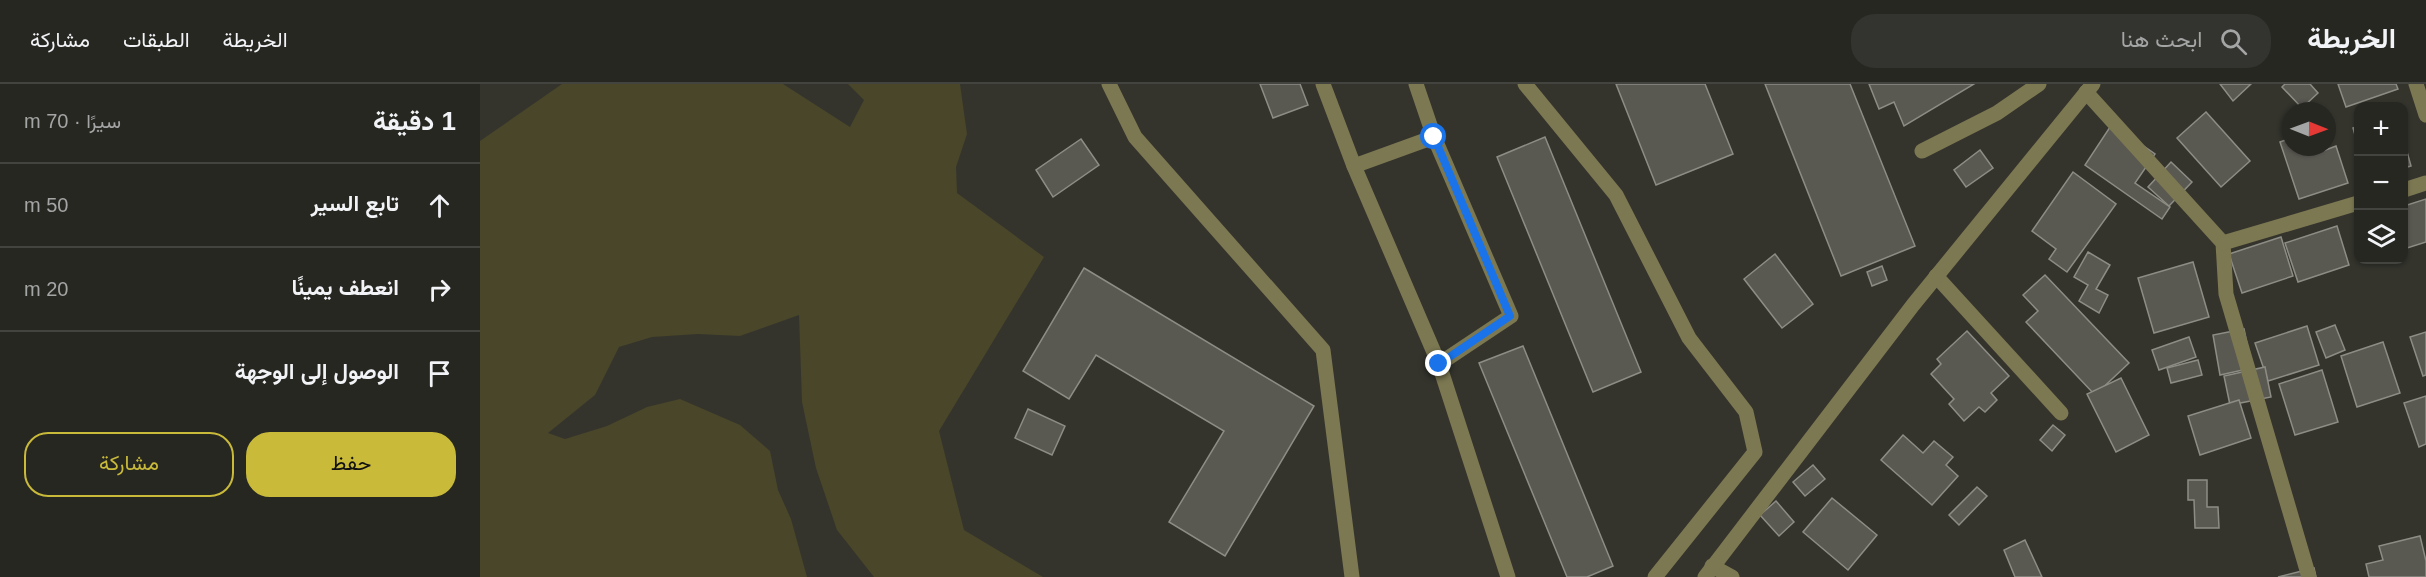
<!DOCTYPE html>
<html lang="ar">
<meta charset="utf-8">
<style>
:root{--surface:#272722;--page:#33332f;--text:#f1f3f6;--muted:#a4a5a5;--line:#434440;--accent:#c9ba3a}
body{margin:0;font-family:Arial,Vazirmatn,sans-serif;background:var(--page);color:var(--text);direction:rtl}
.controls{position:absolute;right:18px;top:18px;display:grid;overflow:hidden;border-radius:12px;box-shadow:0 2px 4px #0004}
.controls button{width:54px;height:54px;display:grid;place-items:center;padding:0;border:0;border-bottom:2px solid var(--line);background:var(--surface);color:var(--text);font:30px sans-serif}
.compass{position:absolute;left:1802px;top:18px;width:54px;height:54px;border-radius:50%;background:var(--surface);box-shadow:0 2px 4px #0004;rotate:91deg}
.stop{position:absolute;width:18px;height:18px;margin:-14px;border:4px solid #1a73e8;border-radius:50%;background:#fff}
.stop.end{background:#1a73e8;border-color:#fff;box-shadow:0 2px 6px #0008}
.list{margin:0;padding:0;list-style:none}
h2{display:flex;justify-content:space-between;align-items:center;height:78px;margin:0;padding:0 24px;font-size:26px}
h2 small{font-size:20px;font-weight:400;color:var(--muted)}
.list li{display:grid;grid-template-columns:39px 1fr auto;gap:18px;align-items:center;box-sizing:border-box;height:84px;padding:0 24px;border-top:2px solid var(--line)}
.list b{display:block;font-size:22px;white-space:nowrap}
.list em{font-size:20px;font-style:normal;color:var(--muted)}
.actions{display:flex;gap:12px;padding:18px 24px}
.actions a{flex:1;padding:14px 0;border:2px solid var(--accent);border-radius:24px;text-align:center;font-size:21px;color:var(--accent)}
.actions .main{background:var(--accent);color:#111}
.icon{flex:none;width:33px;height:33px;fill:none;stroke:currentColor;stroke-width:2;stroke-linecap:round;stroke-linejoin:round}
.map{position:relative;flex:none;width:1946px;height:493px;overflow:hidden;direction:ltr}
header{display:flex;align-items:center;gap:36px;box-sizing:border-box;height:84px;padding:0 30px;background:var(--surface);border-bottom:2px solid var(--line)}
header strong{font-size:28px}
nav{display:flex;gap:33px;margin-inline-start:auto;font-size:21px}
.search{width:420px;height:54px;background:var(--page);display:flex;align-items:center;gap:15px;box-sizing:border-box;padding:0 21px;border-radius:24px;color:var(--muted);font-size:22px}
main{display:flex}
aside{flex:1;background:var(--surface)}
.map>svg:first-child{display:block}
.green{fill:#494629}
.building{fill:#595851;stroke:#8d8d85;stroke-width:1.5}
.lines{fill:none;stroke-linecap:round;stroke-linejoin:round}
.lane{stroke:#7c7852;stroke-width:15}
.street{stroke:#7c7852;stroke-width:15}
.route{stroke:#1a73e8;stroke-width:8}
</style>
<header>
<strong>الخريطة</strong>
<div class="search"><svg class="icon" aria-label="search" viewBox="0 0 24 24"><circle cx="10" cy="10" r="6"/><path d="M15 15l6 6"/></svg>ابحث هنا</div>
<nav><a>الخريطة</a><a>الطبقات</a><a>مشاركة</a></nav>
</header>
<main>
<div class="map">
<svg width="1946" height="493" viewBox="0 0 1946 493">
<rect width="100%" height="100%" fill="#34342d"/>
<!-- green -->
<polygon class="green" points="82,0 303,0 370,43 384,16 368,0 480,0 487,50 476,83 477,109 564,173 459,347 484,446 563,493 394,493 357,446 336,384 322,318 319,231 260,252 218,250 172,253 139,263 115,311 68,349 85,355 127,342 167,323 200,315 260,341 290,367 298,406 311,435 327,493 0,493 0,57"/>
<!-- building -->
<g class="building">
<polygon points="780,0 820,0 828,21 793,34"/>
<polygon points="1136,0 1225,0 1253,70 1176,101"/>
<polygon points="1285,0 1370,0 1435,162 1361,192"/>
<polygon points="1389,0 1494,0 1424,42 1414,18 1399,25"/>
<polygon points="1740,0 1771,0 1753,17"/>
<polygon points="1805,0 1830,0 1838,9 1822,24 1802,3"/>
<polygon points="1858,0 1916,0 1918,5 1866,23"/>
<polygon points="1726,28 1770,77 1741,103 1697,54"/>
<polygon points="1632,40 1675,70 1655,99 1690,123 1682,135 1605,81"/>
<polygon points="1878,42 1878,62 1873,44"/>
<polygon points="1065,53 1161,288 1113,308 1017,73"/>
<polygon points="1811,54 1811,63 1842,63 1843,67 1856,62 1868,99 1819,115 1800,58"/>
<polygon points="601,55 619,81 573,113 556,86"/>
<polygon points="1924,57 1931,82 1924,84"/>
<polygon points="1500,66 1513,84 1486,103 1474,86"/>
<polygon points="1691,78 1712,98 1689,122 1668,103"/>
<polygon points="1593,88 1636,120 1587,188 1569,175 1576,165 1552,147"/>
<polygon points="1946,115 1946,158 1924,165 1924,122"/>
<polygon points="1857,142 1869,181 1818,198 1805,159"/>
<polygon points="1801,153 1813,192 1762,209 1749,170"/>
<polygon points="1608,168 1630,181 1616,205 1628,211 1619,229 1599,217 1608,201 1594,193"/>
<polygon points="1295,170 1333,220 1302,244 1264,195"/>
<polygon points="1713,178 1729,233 1674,249 1658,194"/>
<polygon points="1402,182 1407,196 1392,202 1387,188"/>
<polygon points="604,184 834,322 745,472 689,438 744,347 616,271 589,315 543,287"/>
<polygon points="1565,191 1649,279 1615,311 1546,238 1558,227 1543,211"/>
<polygon points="1855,241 1865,266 1846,274 1836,248"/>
<polygon points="1827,242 1839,281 1788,297 1775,259"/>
<polygon points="1764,245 1772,284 1740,291 1733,251"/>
<polygon points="1487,247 1529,292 1511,309 1517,316 1505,328 1499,323 1484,337 1469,320 1474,315 1451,290 1461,280 1457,275"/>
<polygon points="1946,248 1946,291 1943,292 1930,253"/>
<polygon points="1709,253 1716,273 1679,286 1672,266"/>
<polygon points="1903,258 1920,309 1877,323 1861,272"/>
<polygon points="1043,262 1133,482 1107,493 1087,493 999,279"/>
<polygon points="1718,276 1722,291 1691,299 1687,284"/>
<polygon points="1785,283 1791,313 1750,321 1744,292"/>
<polygon points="1842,286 1858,338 1815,351 1799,300"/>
<polygon points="1641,294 1669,351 1636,368 1607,310"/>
<polygon points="1946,312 1946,360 1939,363 1924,319"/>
<polygon points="1759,316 1771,354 1720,371 1708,332"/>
<polygon points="548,325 585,342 572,371 535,354"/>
<polygon points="1573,341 1585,351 1572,367 1560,356"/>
<polygon points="1423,351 1443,369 1454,357 1473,373 1466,381 1478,392 1452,421 1401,376"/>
<polygon points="1333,381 1345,395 1325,412 1313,398"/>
<polygon points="1708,396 1727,396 1727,423 1738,423 1739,444 1715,444 1714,416 1708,416"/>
<polygon points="1497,403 1507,412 1479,441 1469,431"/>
<polygon points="1352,414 1397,451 1368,486 1323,448"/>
<polygon points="1296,417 1314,438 1299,452 1280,431"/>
<polygon points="1940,452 1946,477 1946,493 1889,493 1886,480 1903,476 1899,462"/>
<polygon points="1545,456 1562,493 1535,493 1524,466"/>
<polygon points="1834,484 1836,493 1798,493"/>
</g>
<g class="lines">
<!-- lane -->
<g class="lane">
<polyline points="629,0 655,53 843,266 872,493"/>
<polyline points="843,0 874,82 959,280 1028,493"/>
<polyline points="936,0 954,53 1031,232 959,280"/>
<polyline points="1045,0 1136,111 1209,254 1266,328 1275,368 1175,493"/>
<polyline points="1442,67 1517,29 1559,0"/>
<polyline points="874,82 954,53"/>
</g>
<!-- street -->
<g class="street">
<polyline points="1936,0 1946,31"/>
<polyline points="1606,8 1743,159 1746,210 1829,493"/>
<polyline points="1924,106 1946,99"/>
<polyline points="1743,159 1878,119"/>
<polyline points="1456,192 1581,329"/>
<polyline points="1232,482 1252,493"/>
<polyline points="1225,493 1433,221 1613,0"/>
</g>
</g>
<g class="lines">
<!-- route -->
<polyline class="route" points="954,53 1030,232 959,280"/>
</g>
</svg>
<div class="controls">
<button>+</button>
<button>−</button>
<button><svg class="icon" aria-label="layers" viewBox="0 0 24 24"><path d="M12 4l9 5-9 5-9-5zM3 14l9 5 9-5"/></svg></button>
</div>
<svg class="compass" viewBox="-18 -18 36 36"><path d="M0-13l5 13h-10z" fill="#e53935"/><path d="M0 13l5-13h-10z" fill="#a4a5a5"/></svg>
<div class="stop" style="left:954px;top:53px"></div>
<div class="stop end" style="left:959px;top:280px"></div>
</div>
<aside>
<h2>1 دقيقة<small>سيرًا · 70 m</small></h2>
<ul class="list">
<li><svg class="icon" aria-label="ahead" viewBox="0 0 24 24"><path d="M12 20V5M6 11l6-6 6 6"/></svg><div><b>تابع السير</b></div><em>50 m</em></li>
<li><svg class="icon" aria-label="right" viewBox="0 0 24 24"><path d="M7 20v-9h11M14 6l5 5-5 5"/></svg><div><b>انعطف يمينًا</b></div><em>20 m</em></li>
<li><svg class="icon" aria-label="arrive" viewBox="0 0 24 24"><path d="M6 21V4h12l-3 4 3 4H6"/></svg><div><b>الوصول إلى الوجهة</b></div></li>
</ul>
<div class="actions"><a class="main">حفظ</a><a>مشاركة</a></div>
</aside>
</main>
